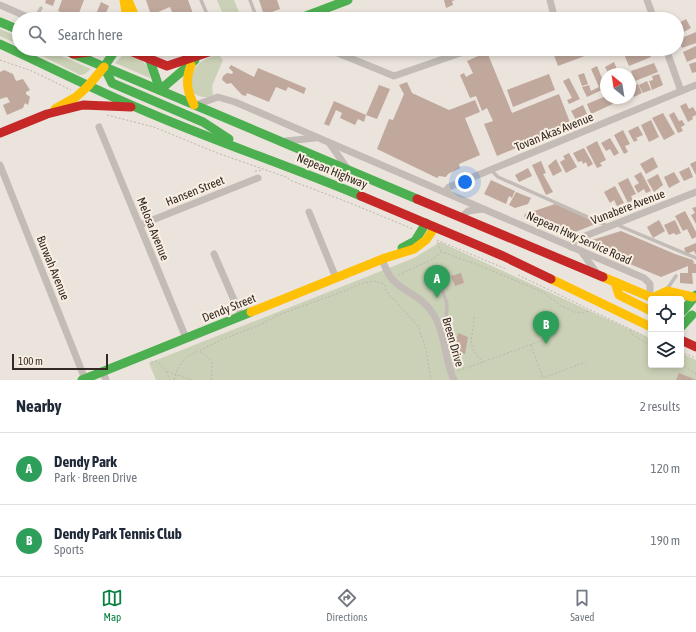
<!DOCTYPE html>
<meta charset="utf-8">
<style>
:root{--surface:#fff;--page:#f2f2f3;--text:#1f2937;--muted:#747a83;--line:#e0e1e3;--accent:#0b8043}
body{margin:0;font-family:"Asap Condensed",sans-serif;background:var(--page);color:var(--text)}
.controls{position:absolute;right:12px;bottom:12px;display:grid;overflow:hidden;border-radius:4px;box-shadow:0 2px 6px #0003}
.controls button{width:36px;height:36px;display:grid;place-items:center;padding:0;border:0;border-bottom:1px solid var(--line);background:var(--surface);color:var(--text);font:20px sans-serif}
.compass{position:absolute;left:600px;top:68px;width:36px;height:36px;border-radius:50%;background:var(--surface);box-shadow:0 2px 6px #0003;rotate:330deg}
.scale{position:absolute;left:12px;bottom:10px;width:96px;box-sizing:border-box;padding-left:4px;border:2px solid #342a24;border-top:0;font-size:11px;line-height:14px;white-space:nowrap;color:#342a24;-webkit-text-stroke:3px #f9efe2;paint-order:stroke}
.you{position:absolute;left:465px;top:182px;width:14px;height:14px;margin:-10px;border:3px solid #fff;border-radius:50%;background:#1a73e8;box-shadow:0 0 0 6px #1a73e833}
.badge{display:grid;place-items:center;width:26px;height:26px;border-radius:50%;background:var(--accent);color:#fff;font-size:13px;font-weight:700}
.pin{position:absolute;translate:-50% -33px;filter:drop-shadow(0 1px 2px #0008)}
.pin::after{content:'';position:absolute;top:21px;width:14px;height:12px;background:inherit;clip-path:polygon(0 0,100% 0,50% 100%)}
.list{margin:0;padding:0;list-style:none}
h2{display:flex;justify-content:space-between;align-items:center;height:52px;margin:0;padding:0 16px;font-size:17px}
h2 small{font-size:13px;font-weight:400;color:var(--muted)}
.list li{display:grid;grid-template-columns:26px 1fr auto;gap:12px;align-items:center;box-sizing:border-box;height:72px;padding:0 16px;border-top:1px solid var(--line)}
.list b{display:block;font-size:15px;white-space:nowrap}
.list p{margin:0;font-size:13px;white-space:nowrap;color:var(--muted)}
.list em{font-size:13px;font-style:normal;color:var(--muted)}
.icon{flex:none;width:22px;height:22px;fill:none;stroke:currentColor;stroke-width:2;stroke-linecap:round;stroke-linejoin:round}
.map{position:relative;flex:none;width:696px;height:380px;overflow:hidden}
.search{position:absolute;background:var(--surface);box-shadow:0 2px 6px #0003;left:12px;right:12px;top:12px;height:44px;display:flex;align-items:center;gap:10px;box-sizing:border-box;padding:0 14px;border-radius:22px;color:var(--muted);font-size:15px}
.sheet{height:196px;background:var(--surface)}
nav{display:flex;justify-content:space-around;align-items:center;box-sizing:border-box;height:56px;border-top:1px solid var(--line);background:var(--surface);font-size:11px;color:var(--muted)}
nav a{display:grid;justify-items:center;gap:2px}
nav .on{color:var(--accent)}
.map>svg:first-child{display:block}
.green{fill:#cbd1b6}
.building{fill:#c0a89d}
.lines{fill:none;stroke-linecap:round;stroke-linejoin:round}
.path{stroke:#bcb5ae;stroke-width:1;stroke-dasharray:2 2;stroke-linecap:butt}
.lane{stroke:#c3bcb6;stroke-width:3.5}
.street{stroke:#c3bcb6;stroke-width:7}
.fast{stroke:#4caf50;stroke-width:9}
.slow{stroke:#ffc107;stroke-width:9}
.jam{stroke:#c62828;stroke-width:9}
.labels{text-anchor:middle;stroke-width:4;stroke-linejoin:round;paint-order:stroke}
.street-label{font-size:12px;fill:#342a24;stroke:#f9efe2}
</style>
<div class="map">
<svg width="696" height="380" viewBox="0 0 696 380">
<rect width="100%" height="100%" fill="#ebe4dc"/>
<!-- green -->
<g class="green">
<polygon points="217,0 234,0 242,19 225,19"/>
<polygon points="0,29 19,37 19,45 0,36"/>
<polygon points="29,49 46,49 91,69 85,74 80,75"/>
<path d="M 218,54 L 223,60 L 212,86 L 213,95 C 206,100 195,96 190,89 C 193,66 195,63 218,54 Z"/>
<path d="M 123,55 C 137,54 150,63 150,78 L 115,63 Z"/>
<polygon points="440,242 651,339 651,365 681,365 681,353 696,360 696,380 156,380 149,363 414,258"/>
</g>
<!-- building -->
<g class="building">
<polygon points="46,0 55,0 53,6 45,3"/>
<polygon points="62,0 84,0 77,18 58,11"/>
<polygon points="146,0 188,0 195,19 175,19 170,7 151,15"/>
<polygon points="259,0 277,0 280,9 264,15"/>
<polygon points="444,0 455,0 452,1 453,5 446,8"/>
<polygon points="101,2 109,6 106,13 113,16 112,19 98,19 99,16 96,14"/>
<polygon points="596,12 599,19 580,19"/>
<polygon points="636,14 638,19 627,19"/>
<polygon points="686,19 691,28 678,35 677,24"/>
<polygon points="696,32 696,43 682,48 677,36 683,34 684,37"/>
<polygon points="696,46 696,58 687,62 683,52"/>
<polygon points="553,49 588,49 590,54 558,66 552,50"/>
<polygon points="593,49 603,49 594,53"/>
<polygon points="636,49 648,49 651,57 629,66 624,54"/>
<polygon points="487,52 512,113 559,94 571,125 497,156 484,124 493,121 487,108 482,111 476,96 470,98 460,75 464,73 466,77 473,73 467,61"/>
<polygon points="614,62 619,74 609,74 605,67"/>
<polygon points="696,62 696,72 692,73 689,64"/>
<polygon points="654,63 658,72 635,81 631,71"/>
<polygon points="231,65 254,77 258,68 306,88 304,94 288,87 286,91 276,87 269,102 247,93 246,96 242,95 231,83 227,84 222,80 223,76 227,73 232,74 233,72 229,68"/>
<polygon points="597,66 606,88 587,97 582,87 589,85 591,91 599,87 591,69"/>
<polygon points="4,70 13,74 16,81 23,79 30,90 26,92 26,94 30,97 28,105 25,103 23,108 7,115 3,105 10,102 7,97 0,99 0,72"/>
<polygon points="584,73 588,84 582,86 578,75"/>
<polygon points="549,74 555,90 513,107 507,90"/>
<polygon points="659,74 663,85 652,90 649,81 653,80 652,76"/>
<polygon points="569,78 580,99 569,104 567,100 572,98 563,81"/>
<polygon points="647,81 651,90 643,93 639,85"/>
<polygon points="407,82 412,93 449,110 475,100 480,112 465,118 480,155 459,164 460,168 448,174 446,177 439,176 437,178 377,149 389,119 393,120 404,94 399,85"/>
<polygon points="638,84 642,93 634,97 630,88"/>
<polygon points="379,85 390,89 377,119 366,115"/>
<polygon points="606,96 606,98 613,98 615,103 591,114 587,104"/>
<polygon points="617,98 628,98 620,102"/>
<polygon points="334,101 366,115 364,122 358,119 355,125 340,118 342,113 336,110 329,126 324,124"/>
<polygon points="686,103 689,109 693,107 696,112 696,115 692,117 693,119 688,122 680,106"/>
<polygon points="583,105 587,114 576,120 571,111"/>
<polygon points="674,112 679,121 682,120 685,125 681,127 683,131 678,133 669,115"/>
<polygon points="663,113 675,134 664,140 652,118"/>
<polygon points="651,120 659,137 649,142 641,125"/>
<polygon points="638,126 643,135 636,138 638,140 634,142 628,131"/>
<polygon points="623,130 630,144 625,146 628,152 624,154 614,135"/>
<polygon points="610,138 619,153 614,156 610,149 606,151 601,143"/>
<polygon points="597,141 606,160 600,163 602,166 597,168 586,147"/>
<polygon points="584,148 593,164 588,167 586,162 583,164 582,161 578,162 573,153"/>
<polygon points="569,153 577,167 566,173 560,162 565,159 563,156"/>
<polygon points="653,157 658,167 646,174 640,164"/>
<polygon points="556,159 562,171 553,176 548,166"/>
<polygon points="541,161 546,173 543,174 553,192 546,195 532,165"/>
<polygon points="696,161 696,175 690,164"/>
<polygon points="689,167 693,177 684,181 679,172"/>
<polygon points="528,168 532,176 519,182 515,175"/>
<polygon points="641,172 651,191 646,193 644,189 638,193 634,186 639,183 634,176"/>
<polygon points="674,172 680,182 669,188 664,177"/>
<polygon points="658,174 663,185 654,192 647,180"/>
<polygon points="628,178 636,194 631,196 633,200 628,203 618,183"/>
<polygon points="491,180 515,191 512,198 509,196 506,204 484,194"/>
<polygon points="615,186 624,203 617,206 614,200 610,203 604,192"/>
<polygon points="516,192 531,198 528,204 515,208 509,205"/>
<polygon points="555,204 598,223 565,236 524,217 525,214"/>
<polygon points="696,207 696,224 691,215 695,213 692,208"/>
<polygon points="685,211 696,232 696,237 692,239 687,229 683,231 675,216"/>
<polygon points="659,220 665,231 653,238 647,227"/>
<polygon points="675,220 681,233 676,235 674,233 669,235 664,225"/>
<polygon points="621,231 675,254 693,260 694,263 692,263 696,264 696,273 692,273 693,284 680,283 680,273 688,273 688,266 661,277 589,247 592,240"/>
<polygon points="696,243 696,255 694,251 686,254 684,248"/>
<polygon points="461,273 464,283 455,286 451,276"/>
<polygon points="458,333 468,337 465,354 454,351"/>
<polygon points="679,373 696,380 676,380"/>
</g>
<g class="lines">
<!-- path -->
<g class="path">
<polyline points="0,60 32,71 71,90"/>
<polyline points="107,115 154,127 217,153 286,177 292,181 350,203 413,229"/>
<polyline points="255,171 263,170"/>
<polyline points="437,240 506,269"/>
<polyline points="437,242 441,252"/>
<polyline points="398,275 433,259 442,252 473,263 543,292 561,306 575,312 580,313 590,311"/>
<polyline points="518,275 651,339"/>
<polyline points="385,285 386,291 418,326 426,349 431,380"/>
<path d="M 474,317 C 473,339 465,344 483,362"/>
<polyline points="630,330 632,334 651,346"/>
<polyline points="531,345 543,378 586,362"/>
<polyline points="681,352 696,358"/>
<polyline points="151,362 157,361 166,371 170,380"/>
<polyline points="681,364 696,374"/>
<polyline points="167,371 191,380"/>
<polyline points="458,371 549,338"/>
<path d="M 174,380 C 177,366 185,356 198,351"/>
<path d="M 211,380 C 212,361 217,363 199,351 L 223,339 L 260,325 L 278,315 L 347,290 L 359,284 L 374,281 L 385,284"/>
</g>
<!-- lane -->
<g class="lane">
<polyline points="201,0 209,19"/>
<polyline points="250,0 257,19"/>
<polyline points="35,19 41,8"/>
<polyline points="491,170 498,177 608,226"/>
<polyline points="615,224 696,258"/>
<polyline points="436,273 447,304 445,335"/>
<polyline points="667,289 676,276"/>
</g>
<!-- street -->
<g class="street">
<polyline points="550,0 553,12 550,19"/>
<polyline points="647,0 654,19"/>
<polyline points="0,5 32,19"/>
<polyline points="328,49 394,76 472,49"/>
<polyline points="666,49 681,91"/>
<polyline points="196,105 218,97 235,102 644,278 650,284 650,297"/>
<polyline points="99,127 186,338"/>
<polyline points="286,141 315,138"/>
<polyline points="330,144 347,168"/>
<polyline points="0,165 85,379"/>
<polyline points="445,192 449,187 696,85"/>
<polyline points="309,212 336,278"/>
<polyline points="462,217 468,211 483,209"/>
<polyline points="140,225 258,178"/>
<polyline points="571,247 574,242 585,236 696,192"/>
<polyline points="581,251 596,272"/>
<polyline points="214,254 241,316"/>
<path d="M 382,260 C 385,266 387,273 392,279 C 404,293 422,295 434,315 C 446,335 444,359 454,380"/>
<polyline points="103,372 106,380"/>
</g>
<!-- fast -->
<g class="fast">
<polyline points="298,19 348,0"/>
<polyline points="0,22 19,30"/>
<path d="M 0,44 C 46,65 91,88 138,108 C 211,140 287,165 361,196"/>
<polyline points="62,49 417,199"/>
<polyline points="146,49 160,90"/>
<polyline points="104,67 116,49"/>
<polyline points="104,67 112,83 203,122 229,139"/>
<polyline points="160,90 195,60"/>
<polyline points="402,248 415,241 426,223"/>
<polyline points="683,311 696,295"/>
<polyline points="681,327 692,315"/>
<polyline points="82,380 251,312"/>
</g>
<!-- slow -->
<g class="slow">
<polyline points="124,0 127,19"/>
<polyline points="128,0 136,19"/>
<path d="M 191,65 C 185,80 187,91 194,105"/>
<polyline points="88,86 104,67"/>
<polyline points="55,109 76,97 88,86"/>
<polyline points="603,277 655,299"/>
<polyline points="551,279 651,327"/>
<polyline points="615,282 619,295 651,311"/>
<polyline points="652,298 667,291 693,297"/>
<polyline points="251,312 385,258 414,249 426,240 435,227"/>
</g>
<!-- jam -->
<g class="jam">
<polyline points="73,54 104,50 128,50 167,66 218,49"/>
<polyline points="0,133 47,114 83,105 131,107"/>
<polyline points="361,196 503,256 551,279"/>
<polyline points="417,199 603,277"/>
<polyline points="681,340 696,347"/>
</g>
</g>
<g class="labels">
<!-- street labels -->
<g class="street-label">
<text transform="translate(554 132) rotate(-22)" y="4">Tovan Akas Avenue</text>
<text transform="translate(332 171) rotate(22)" y="4">Nepean Highway</text>
<text transform="translate(195 191) rotate(-22)" y="4">Hansen Street</text>
<text transform="translate(628 207) rotate(-21)" y="4">Vunabere Avenue</text>
<text transform="translate(153 229) rotate(68)" y="4">Melosa Avenue</text>
<text transform="translate(579 238) rotate(24)" y="4">Nepean Hwy Service Road</text>
<text transform="translate(53 268) rotate(68)" y="4">Burwah Avenue</text>
<text transform="translate(229 308) rotate(-22)" y="4">Dendy Street</text>
<text transform="translate(453 342) rotate(74)" y="4">Breen Drive</text>
</g>
</g>
</svg>
<div class="controls">
<button><svg class="icon" aria-label="locate" viewBox="0 0 24 24"><circle cx="12" cy="12" r="6"/><path d="M12 2v4M12 18v4M2 12h4M18 12h4"/></svg></button>
<button><svg class="icon" aria-label="layers" viewBox="0 0 24 24"><path d="M12 4l9 5-9 5-9-5zM3 14l9 5 9-5"/></svg></button>
</div>
<svg class="compass" viewBox="-18 -18 36 36"><path d="M0-13l5 13h-10z" fill="#e53935"/><path d="M0 13l5-13h-10z" fill="#747a83"/></svg>
<div class="scale">100 m</div>
<div class="you"></div>
<div class="pin badge" style="left:437px;top:298px;background:#2e9e5b">A</div>
<div class="pin badge" style="left:546px;top:344px;background:#2e9e5b">B</div>
<div class="search"><svg class="icon" aria-label="search" viewBox="0 0 24 24"><circle cx="10" cy="10" r="6"/><path d="M15 15l6 6"/></svg>Search here</div>
</div>
<section class="sheet">
<h2>Nearby<small>2 results</small></h2>
<ul class="list">
<li><span class="badge" style="background:#2e9e5b">A</span><div><b>Dendy Park</b><p>Park · Breen Drive</p></div><em>120 m</em></li>
<li><span class="badge" style="background:#2e9e5b">B</span><div><b>Dendy Park Tennis Club</b><p>Sports</p></div><em>190 m</em></li>
</ul>
</section>
<nav>
<a class="on"><svg class="icon" aria-label="map" viewBox="0 0 24 24"><path d="M3 6l6-2 6 2 6-2v14l-6 2-6-2-6 2zM9 4v14M15 6v14"/></svg>Map</a>
<a><svg class="icon" aria-label="directions" viewBox="0 0 24 24"><path d="M12 3l9 9-9 9-9-9zM9 14v-3h6M13 9l2 2-2 2"/></svg>Directions</a>
<a><svg class="icon" aria-label="saved" viewBox="0 0 24 24"><path d="M7 4h10v16l-5-4-5 4z"/></svg>Saved</a>
</nav>
